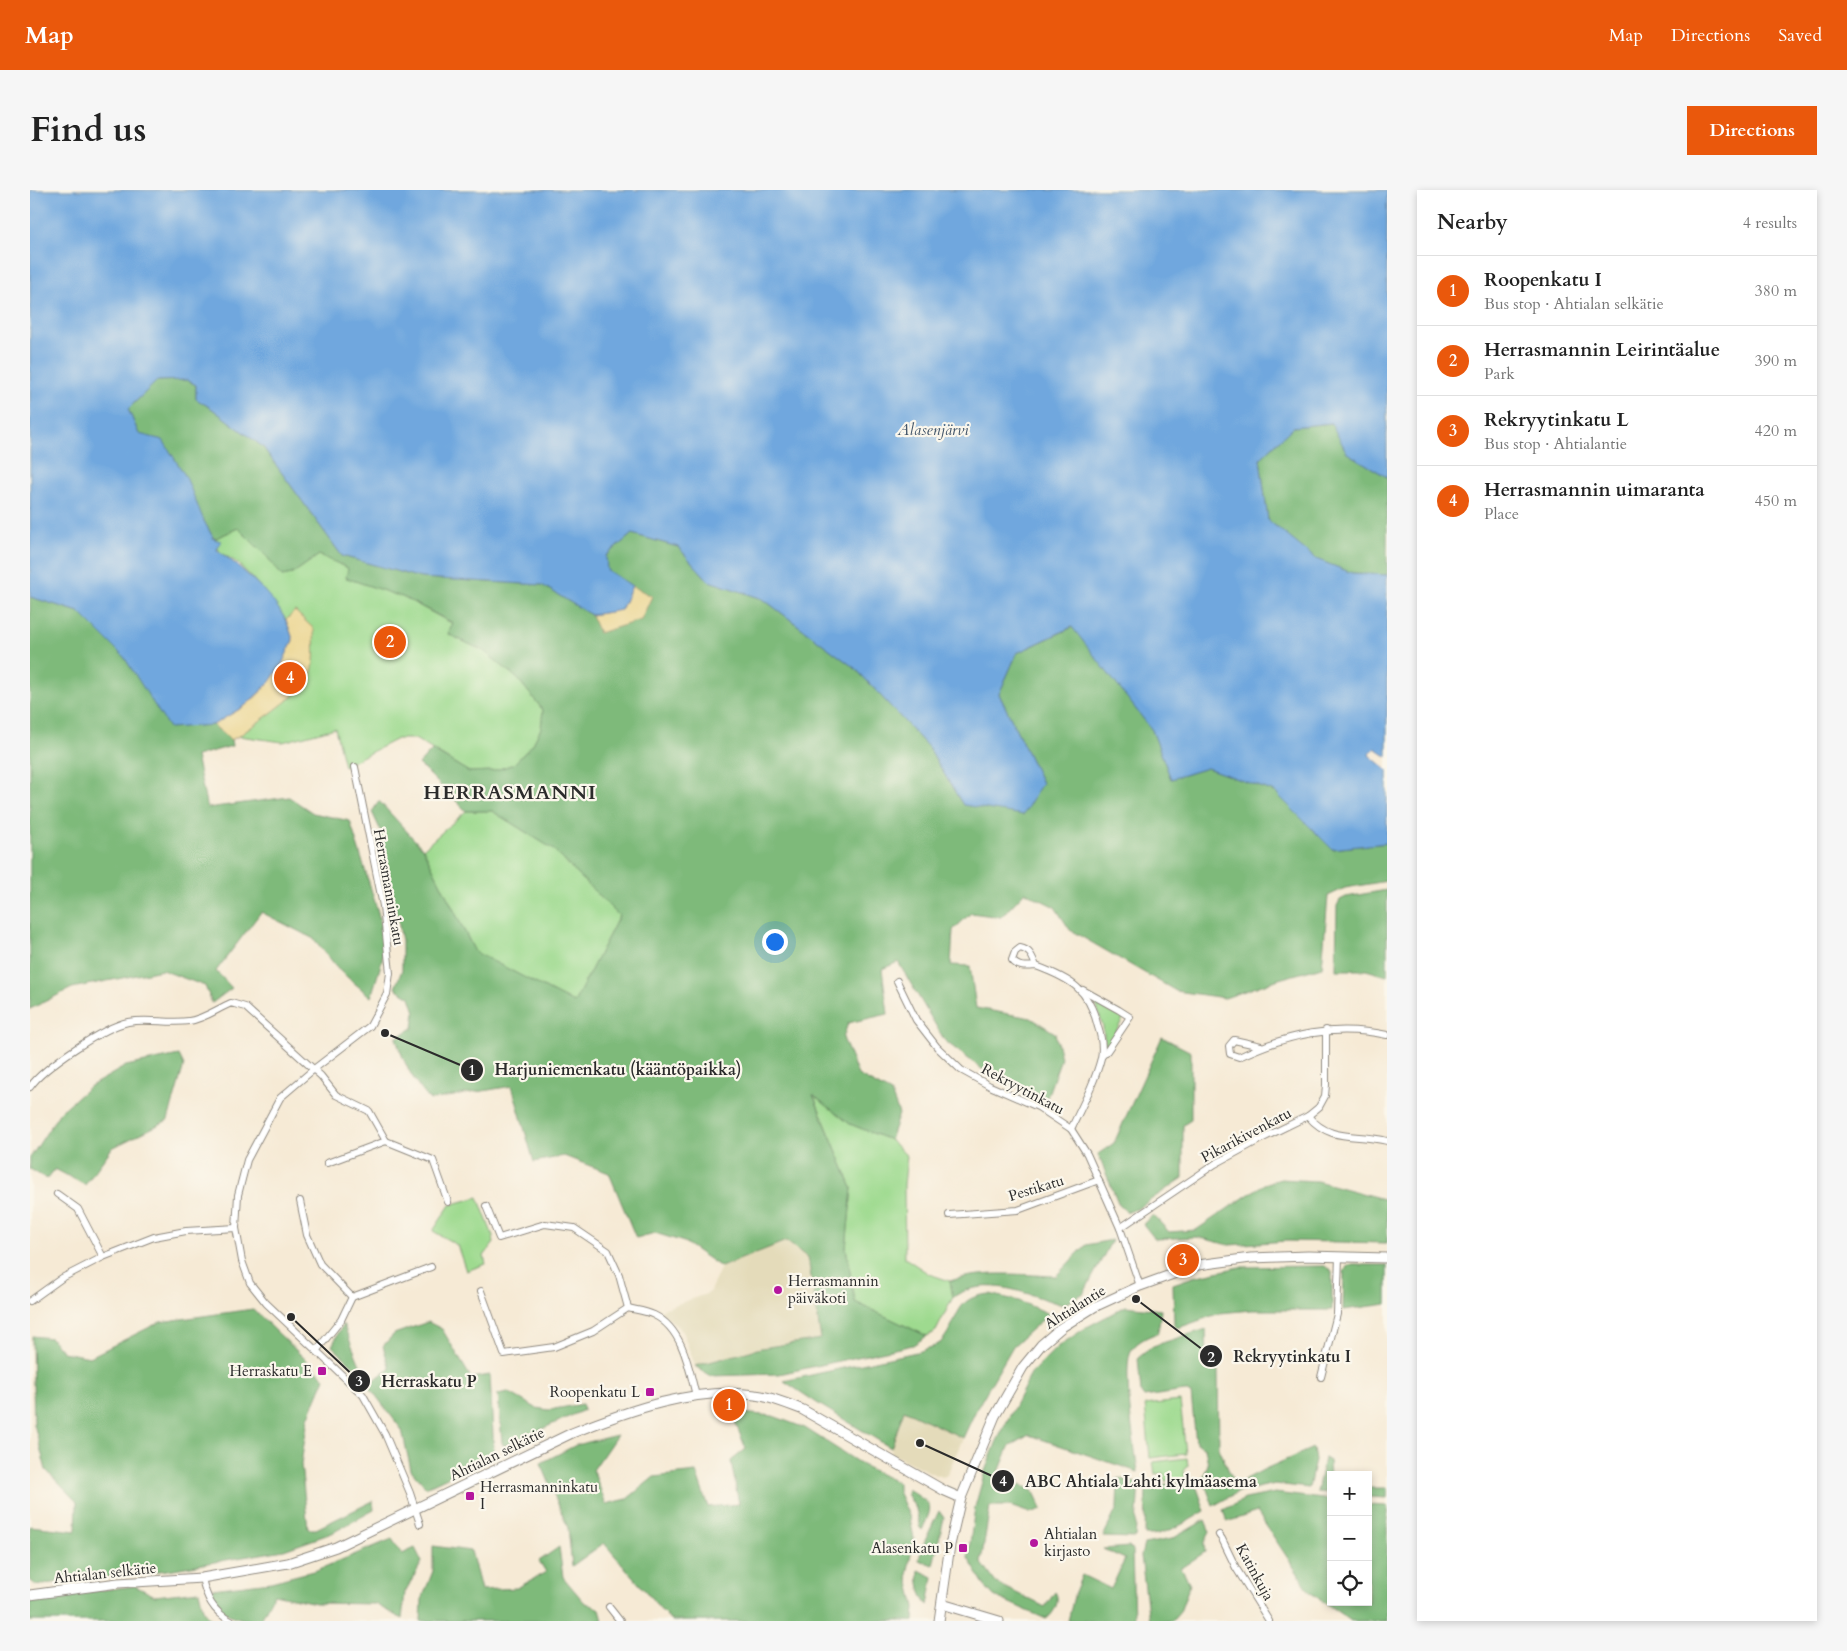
<!DOCTYPE html>
<meta charset="utf-8">
<style>
:root{--surface:#fff;--page:#f6f6f6;--text:#222;--muted:#767676;--line:#e0e0e0;--accent:#ea580c}
body{margin:0;font-family:Cardo,serif;background:var(--page);color:var(--text)}
.controls{position:absolute;right:15px;bottom:15px;display:grid;overflow:hidden;border-radius:0px;box-shadow:0 2px 8px #0003}
.controls button{width:45px;height:45px;display:grid;place-items:center;padding:0;border:0;border-bottom:1px solid var(--line);background:var(--surface);color:var(--text);font:25px sans-serif}
.you{position:absolute;left:744px;top:751px;width:18px;height:18px;margin:-12px;border:4px solid #fff;border-radius:50%;background:#1a73e8;box-shadow:0 0 0 8px #1a73e833}
.badge{display:grid;place-items:center;width:32px;height:32px;border-radius:50%;background:var(--accent);color:#fff;font-size:16px;font-weight:700}
.pin{position:absolute;translate:-50% -50%;border:2px solid #fff;box-shadow:0 1px 5px #0006}
.list{margin:0;padding:0;list-style:none}
h2{display:flex;justify-content:space-between;align-items:center;height:65px;margin:0;padding:0 20px;font-size:21px}
h2 small{font-size:16px;font-weight:400;color:var(--muted)}
.list li{display:grid;grid-template-columns:32px 1fr auto;gap:15px;align-items:center;box-sizing:border-box;height:70px;padding:0 20px;border-top:1px solid var(--line)}
.list b{display:block;font-size:19px;white-space:nowrap}
.list p{margin:0;font-size:16px;white-space:nowrap;color:var(--muted)}
.list em{font-size:16px;font-style:normal;color:var(--muted)}
.icon{flex:none;width:28px;height:28px;fill:none;stroke:currentColor;stroke-width:2;stroke-linecap:round;stroke-linejoin:round}
.map{position:relative;flex:none;width:1357px;height:1431px;overflow:hidden;border-radius:0px}
header{display:flex;align-items:center;gap:30px;box-sizing:border-box;height:70px;padding:0 25px;background:var(--accent);color:#fff}
header strong{font-size:24px}
nav{display:flex;gap:28px;margin-inline-start:auto;font-size:18px}
.intro{display:flex;align-items:center;justify-content:space-between;box-sizing:border-box;height:120px;padding:0 30px}
h1{margin:0;font-size:35px}
.button{padding:12px 22px;border-radius:0px;background:var(--accent);color:#fff;font-size:18px;font-weight:700}
main{display:flex;gap:30px;padding:0 30px}
aside{flex:1;background:var(--surface);border-radius:0px;box-shadow:0 2px 8px #0003}
.map>svg:first-child{display:block}
.built{fill:#e4dbba}
.green{fill:#9eda8f;stroke:#64825d}
.forest{fill:#7eba7a;stroke:#547252}
.sand{fill:#eeda9e;stroke:#8c8264}
.water{fill:#6fa7de;stroke:#4d6984}
.lines{fill:none;stroke-linecap:round;stroke-linejoin:round}
.minor-casing{stroke:#908a80;stroke-width:8}
.tertiary-casing{stroke:#908a80;stroke-width:11}
.secondary-casing{stroke:#908a80;stroke-width:11}
.minor{stroke:#fff;stroke-width:6}
.tertiary{stroke:#fff;stroke-width:9}
.secondary{stroke:#fff;stroke-width:9}
.poi-dot{fill:#b5179e;stroke:#fbf7ec;stroke-width:2}
.labels{text-anchor:middle;stroke-width:4.5;stroke-linejoin:round;paint-order:stroke}
.street-label{font-size:15px;fill:#2b2b2b;stroke:#fbf7ec}
.poi-label{font-size:15px;fill:#2b2b2b;stroke:#fbf7ec;text-anchor:start}
.water-label{font-size:16px;font-style:italic;fill:#43566a;stroke:#fbf7ec}
.district-label{font-size:20px;font-weight:bold;letter-spacing:1px;fill:#2b2b2b;stroke:#fbf7ec}
.leader{fill:none;stroke:#2b2b2b;stroke-width:2}
.callout-dot{fill:#2b2b2b;stroke:#fbf7ec;stroke-width:2}
.mark-label{font-size:15px;text-anchor:middle;font-weight:bold;fill:#fff}
.callout-label{font-size:16px;text-anchor:middle;font-weight:bold;fill:#2b2b2b;stroke:#fbf7ec;stroke-width:4.5;stroke-linejoin:round;paint-order:stroke}
</style>
<header>
<strong>Map</strong>
<nav><a>Map</a><a>Directions</a><a>Saved</a></nav>
</header>
<div class="intro"><h1>Find us</h1><a class="button">Directions</a></div>
<main>
<div class="map">
<svg width="1357" height="1431" viewBox="0 0 1357 1431">
<rect width="100%" height="100%" fill="#fbf7ec"/>
<filter id="ink" filterUnits="userSpaceOnUse"><feTurbulence type="fractalNoise" baseFrequency=".02" numOctaves="2"/><feDisplacementMap in="SourceGraphic" scale="10" xChannelSelector="R" yChannelSelector="G"/><feConvolveMatrix kernelMatrix="1 2 1 2 8 2 1 2 1" color-interpolation-filters="sRGB"/></filter>
<filter id="wash" filterUnits="userSpaceOnUse"><feTurbulence type="fractalNoise" baseFrequency=".0096" numOctaves="4" result="noise"/><feDisplacementMap in="SourceGraphic" scale="20" xChannelSelector="R" yChannelSelector="G"/><feGaussianBlur stdDeviation="1.12" result="paint"/><feColorMatrix in="noise" values="0 0 0 0 0 0 0 0 0 0 0 0 0 0 0 0 0 1.4 0 .05"/><feComposite in="paint" operator="in"/></filter>
<g filter="url(#wash)">
<rect width="100%" height="100%" fill="#f6ead5"/>
<!-- built -->
<g class="built">
<polygon points="756,1051 778,1068 791,1149 731,1158 665,1176 653,1142 630,1120 679,1103 691,1077"/>
<polygon points="874,1220 933,1248 917,1285 913,1287 904,1284 862,1264 861,1258"/>
</g>
<!-- green -->
<g class="green">
<path d="M 208,338 L 238,368 L 252,386 L 262,384 L 289,365 L 318,378 L 317,388 L 375,408 L 423,434 L 418,444 L 454,461 L 488,489 L 513,520 L 511,539 L 503,554 L 484,574 L 463,581 L 439,582 L 385,549 L 367,549 L 314,576 L 305,538 L 253,552 L 209,546 L 270,501 L 265,422 L 256,430 C 244,412 223,387 207,373 C 194,363 189,366 184,349 Z"/>
<polygon points="436,621 462,621 523,659 589,726 544,813 445,762 393,659"/>
<polygon points="1065,811 1088,823 1093,829 1080,852 1075,855 1073,837"/>
<polygon points="783,904 820,934 860,950 877,966 874,995 875,1068 899,1084 920,1091 923,1107 906,1141 897,1146 825,1112 816,1058 822,998"/>
<polygon points="448,1007 463,1046 464,1053 454,1066 456,1074 436,1081 427,1055 403,1041 420,1015"/>
<polygon points="1150,1211 1156,1264 1120,1268 1115,1215"/>
<polygon points="1157,1268 1158,1276 1154,1279 1155,1289 1134,1291 1133,1283 1125,1284 1123,1272"/>
</g>
<!-- forest -->
<g class="forest">
<path d="M 157,190 L 166,195 L 166,209 L 181,218 L 233,257 L 312,366 L 391,388 L 512,395 L 561,425 L 576,380 L 576,366 L 602,344 L 648,357 L 679,391 L 733,409 L 826,479 L 898,557 L 933,615 L 1012,593 L 969,504 L 987,463 L 1043,437 L 1122,540 L 1141,589 L 1177,578 L 1245,602 L 1302,659 L 1357,653 L 1357,691 L 1315,698 L 1298,706 L 1292,777 L 1249,789 L 1195,808 L 1146,801 L 1040,740 L 1025,717 L 995,702 L 971,727 L 941,723 L 923,740 L 921,775 L 940,776 L 946,818 L 1001,828 L 1025,843 L 1031,868 L 1016,910 L 960,885 L 915,851 L 868,772 L 852,779 L 858,824 L 818,833 L 813,848 L 828,885 L 861,903 L 869,924 L 860,950 L 820,934 L 783,905 L 822,998 L 816,1058 L 825,1112 L 897,1146 L 883,1155 L 749,1184 L 680,1186 L 665,1176 L 731,1158 L 791,1149 L 778,1068 L 756,1051 L 691,1077 L 654,1052 L 625,1043 L 606,1048 L 579,983 L 534,966 L 504,972 L 482,896 L 400,910 C 382,890 374,873 366,848 L 383,838 L 385,822 L 380,807 L 365,798 L 372,780 L 372,751 L 350,639 L 342,622 L 349,611 L 393,659 L 445,762 L 544,813 L 589,726 L 523,659 L 462,621 L 436,621 L 389,574 L 402,560 L 439,582 L 463,581 L 484,574 L 503,554 L 511,538 L 513,520 L 488,489 L 454,461 L 418,444 L 423,433 L 375,408 L 316,388 L 318,378 L 289,365 L 262,384 L 252,386 L 238,368 L 208,338 L 184,349 L 174,331 L 109,244 L 98,219 L 127,191 Z"/>
<polygon points="1302,233 1317,263 1357,287 1357,385 1322,383 1285,369 1238,330 1230,269 1263,237"/>
<polygon points="0,407 49,422 94,467 139,537 183,535 201,550 202,556 166,566 177,618 259,607 283,623 320,631 348,722 354,749 352,771 341,807 310,781 284,749 231,722 186,781 202,798 182,813 175,796 132,780 42,798 0,819"/>
<polygon points="1357,700 1357,786 1336,780 1306,780 1307,716 1310,710 1316,707"/>
<polygon points="1132,847 1161,862 1161,930 1153,935 1153,988 1107,1019 1097,1022 1089,1015 1068,964 1084,953"/>
<polygon points="149,865 154,875 138,930 82,958 55,995 25,979 17,989 0,979 0,968 30,922 59,897 96,876"/>
<polygon points="1250,989 1287,991 1357,1010 1357,1053 1257,1051 1199,1055 1167,1047 1125,1049 1113,1034 1123,1025 1139,1042 1166,1040 1234,994"/>
<path d="M 1082,1050 L 1054,1103 L 1033,1115 C 998,1105 958,1084 923,1107 L 920,1091 C 954,1080 991,1085 1026,1086 L 1056,1055 Z"/>
<polygon points="1318,1075 1357,1075 1357,1114 1313,1120 1314,1082"/>
<polygon points="1295,1076 1302,1082 1302,1120 1221,1120 1190,1123 1148,1138 1144,1135 1143,1094 1163,1087 1210,1077"/>
<path d="M 960,1104 L 989,1111 L 1019,1124 L 983,1156 L 947,1218 L 933,1248 L 874,1220 L 861,1258 L 787,1213 L 754,1191 L 891,1161 C 897,1158 908,1156 912,1151 C 931,1128 923,1107 960,1104 Z"/>
<path d="M 1096,1116 L 1131,1120 L 1128,1143 C 1119,1146 1109,1150 1102,1159 C 1091,1173 1105,1260 1108,1282 L 999,1245 L 979,1257 L 967,1287 L 1003,1300 L 1012,1319 L 1000,1323 L 980,1316 L 960,1316 L 951,1372 L 966,1393 L 1015,1417 L 1025,1402 C 1031,1410 1024,1424 1016,1429 L 964,1406 L 955,1396 L 938,1368 L 945,1317 L 955,1281 L 967,1251 L 1002,1182 L 1027,1157 L 1057,1137 Z"/>
<polygon points="223,1119 295,1188 278,1228 271,1274 278,1339 286,1339 343,1311 344,1320 302,1343 254,1360 138,1380 5,1395 0,1391 0,1336 46,1341 47,1312 16,1280 4,1234 2,1146 21,1148 33,1162 60,1167 130,1132"/>
<polygon points="398,1132 412,1139 441,1188 460,1185 464,1265 396,1297 381,1280 372,1240 337,1194 360,1179 353,1156 364,1144"/>
<polygon points="313,1134 335,1187 302,1156"/>
<polygon points="1176,1139 1177,1170 1188,1181 1189,1258 1205,1295 1235,1279 1283,1258 1285,1270 1279,1298 1245,1294 1208,1302 1183,1316 1173,1288 1178,1274 1175,1258 1166,1253 1161,1204 1155,1201 1114,1207 1111,1203 1108,1168 1123,1156"/>
<polygon points="478,1202 506,1218 519,1220 552,1214 554,1220 474,1256 472,1253 468,1204"/>
<polygon points="701,1222 743,1226 775,1238 834,1276 868,1293 868,1301 880,1328 884,1349 877,1385 885,1417 884,1431 641,1431 574,1353 542,1376 538,1338 511,1273 546,1255 587,1245 563,1280 576,1314 597,1309 624,1287 666,1282 678,1317 709,1314 701,1271 716,1259"/>
<polygon points="1294,1268 1299,1271 1301,1303 1287,1302"/>
<polygon points="1088,1288 1109,1294 1105,1348 1073,1347 1087,1318"/>
<path d="M 1165,1292 L 1175,1321 C 1158,1331 1136,1346 1115,1345 L 1116,1296 Z"/>
<polygon points="1338,1298 1357,1298 1357,1308 1338,1307"/>
<path d="M 878,1299 C 902,1316 905,1312 892,1340 L 890,1338 L 886,1319 L 877,1304 Z"/>
<polygon points="1245,1303 1301,1310 1301,1412 1338,1412 1338,1315 1357,1316 1357,1431 1321,1431 1281,1403 1227,1322 1197,1332 1193,1320 1215,1309"/>
<polygon points="909,1321 914,1328 903,1375 889,1370 892,1357"/>
<polygon points="1175,1330 1180,1342 1174,1354 1175,1362 1151,1378 1160,1394 1150,1422 1142,1431 1119,1431 1111,1366 1114,1354 1142,1349"/>
<path d="M 362,1349 L 372,1364 L 385,1358 L 392,1372 L 375,1402 L 372,1429 L 345,1414 L 286,1413 L 244,1404 L 230,1431 C 216,1431 191,1426 184,1411 C 183,1408 183,1403 182,1399 L 241,1392 L 287,1380 Z"/>
<polygon points="403,1356 441,1361 451,1400 487,1398 516,1382 509,1371 529,1357 533,1387 554,1412 570,1419 573,1431 391,1431 392,1409 403,1381"/>
<polygon points="1099,1357 1102,1360 1104,1431 1038,1431 1045,1402 1052,1385 1081,1399 1095,1369 1073,1359"/>
<path d="M 889,1380 L 903,1387 L 898,1415 C 891,1408 887,1390 889,1380 Z"/>
<polygon points="105,1396 125,1406 169,1401 173,1419 182,1431 0,1431 0,1412 15,1407"/>
</g>
<!-- sand -->
<g class="sand">
<polygon points="602,396 622,406 611,430 569,443 561,425 591,420"/>
<path d="M 265,421 L 284,439 C 284,453 286,468 282,482 C 277,501 226,533 209,546 L 201,550 L 183,535 C 193,528 205,523 216,515 C 239,498 251,475 263,450 L 256,430 Z"/>
</g>
<!-- water -->
<path class="water" d="M 0,0 L 1357,0 L 1357,287 L 1317,263 L 1301,233 L 1263,237 L 1230,269 L 1238,330 L 1286,369 L 1322,383 L 1357,385 L 1357,567 L 1345,558 L 1339,565 L 1357,580 L 1357,653 L 1302,659 L 1245,602 L 1177,578 L 1141,589 L 1122,540 L 1042,437 L 987,463 L 969,504 L 1012,593 L 993,625 L 933,615 L 898,557 L 826,479 L 733,409 L 679,391 L 648,357 L 602,344 L 576,366 L 577,380 L 602,396 L 591,420 L 561,425 L 512,395 L 391,388 L 312,366 L 233,257 L 181,218 L 166,209 L 166,195 L 157,190 L 127,191 L 98,219 L 109,244 L 133,250 L 156,287 L 174,331 L 184,349 L 191,351 L 187,360 C 210,376 244,406 256,431 C 259,437 261,443 263,450 L 252,474 L 239,493 L 216,515 L 183,535 L 139,538 L 94,467 L 49,422 L 0,407 Z"/>
</g>
<g filter="url(#ink)">
<g class="lines">
<defs>
<g id="minor">
<polyline points="325,577 353,716 360,783 357,804 340,836 284,879 250,908 217,970 208,1005 206,1038 212,1071 220,1093 236,1113 333,1205 355,1244 380,1303 390,1334"/>
<path d="M 1006,776 C 996,777 988,778 982,770 L 985,762 L 990,758 C 1000,760 1002,766 1006,776 C 1041,789 1059,799 1068,837 C 1071,846 1073,858 1071,868 C 1065,892 1052,916 1041,939"/>
<polyline points="867,791 886,830 907,857 931,880 960,896 1008,917 1041,939 1057,964 1090,1038 1110,1096"/>
<polyline points="1053,800 1089,820 1100,827 1077,861 1072,866"/>
<path d="M 1231,856 L 1204,850 L 1199,856 L 1200,864 L 1209,867 C 1258,844 1304,834 1357,845"/>
<path d="M 0,897 C 14,877 74,837 98,832 C 118,828 139,834 159,831 C 174,829 187,819 201,813 L 215,817 L 291,886 L 306,905 L 339,921 L 356,951"/>
<path d="M 1278,926 C 1301,953 1326,943 1357,951"/>
<polyline points="356,951 403,970 418,1012"/>
<polyline points="297,973 356,951"/>
<polyline points="27,1004 48,1019 73,1067"/>
<polyline points="270,1011 277,1045 290,1074 322,1107"/>
<polyline points="456,1016 469,1048 515,1034 544,1038 578,1061 589,1085 598,1118"/>
<polyline points="919,1025 988,1020 1069,990"/>
<polyline points="1090,1038 1185,974 1231,949 1278,926 1289,917 1295,906 1296,895 1296,840"/>
<polyline points="451,1101 474,1164 524,1157 563,1141 598,1118"/>
<polyline points="322,1107 401,1077"/>
<polyline points="0,1111 32,1088 73,1067 124,1047 156,1041 206,1038"/>
<path d="M 598,1118 C 606,1120 616,1121 624,1125 C 653,1139 659,1178 666,1206"/>
<polyline points="286,1161 311,1130 322,1107"/>
<polyline points="1291,1187 1307,1124 1309,1066"/>
<polyline points="1189,1345 1192,1349 1206,1378 1239,1431"/>
<path d="M 172,1388 C 176,1407 183,1422 201,1431"/>
<polyline points="579,1417 590,1431"/>
</g>
<g id="tertiary">
<path d="M 0,1405 L 88,1393 L 172,1388 L 258,1373 L 306,1357 L 542,1243 C 597,1221 666,1196 725,1205 C 742,1207 758,1214 773,1220 L 915,1301 L 931,1308"/>
<polyline points="912,1414 969,1431"/>
</g>
<polyline id="secondary" points="909,1431 920,1355 931,1308 965,1226 993,1177 1011,1155 1032,1137 1064,1117 1110,1096 1168,1075 1221,1068 1278,1066 1357,1068"/>
</defs>
<!-- minor casing -->
<use href="#minor" class="minor-casing"/>
<!-- tertiary casing -->
<use href="#tertiary" class="tertiary-casing"/>
<!-- secondary casing -->
<use href="#secondary" class="secondary-casing"/>
<!-- minor -->
<use href="#minor" class="minor"/>
<!-- tertiary -->
<use href="#tertiary" class="tertiary"/>
<!-- secondary -->
<use href="#secondary" class="secondary"/>
</g>
</g>
<!-- markers -->
<g class="poi-dot">
<circle cx="748" cy="1100" r="5"/>
<rect x="287" y="1176" width="10" height="10" rx="2.5"/>
<rect x="615" y="1197" width="10" height="10" rx="2.5"/>
<rect x="435" y="1301" width="10" height="10" rx="2.5"/>
<circle cx="1004" cy="1353" r="5"/>
<rect x="928" y="1353" width="10" height="10" rx="2.5"/>
</g>
<g class="labels">
<!-- street labels -->
<g class="street-label">
<text transform="translate(359 697) rotate(80)" y="5">Herrasmanninkatu</text>
<text transform="translate(993 899) rotate(28)" y="5">Rekryytinkatu</text>
<text transform="translate(1216 945) rotate(-28)" y="5">Pikarikivenkatu</text>
<text transform="translate(1006 998) rotate(-17)" y="5">Pestikatu</text>
<text transform="translate(1045 1117) rotate(-32)" y="5">Ahtialantie</text>
<text transform="translate(467 1264) rotate(-26)" y="5">Ahtialan selkätie</text>
<text transform="translate(1225 1382) rotate(61)" y="5">Katinkuja</text>
<text transform="translate(75 1383) rotate(-6)" y="5">Ahtialan selkätie</text>
</g>
<!-- poi labels -->
<g class="poi-label">
<text x="758" y="1096">Herrasmannin<tspan x="758" dy="17">päiväkoti</tspan></text>
<text x="282" y="1186" text-anchor="end">Herraskatu E</text>
<text x="610" y="1207" text-anchor="end">Roopenkatu L</text>
<text x="450" y="1302">Herrasmanninkatu<tspan x="450" dy="17">I</tspan></text>
<text x="1014" y="1349">Ahtialan<tspan x="1014" dy="17">kirjasto</tspan></text>
<text x="923" y="1363" text-anchor="end">Alasenkatu P</text>
</g>
<!-- water labels -->
<g class="water-label">
<text x="903" y="245">Alasenjärvi</text>
</g>
<!-- district labels -->
<g class="district-label">
<text x="480" y="609">HERRASMANNI</text>
</g>
</g>
<!-- callouts -->
<path class="leader" d="M355 843L442 880M1106 1109L1181 1166M261 1127L329 1191M890 1253L973 1291"/>
<g class="callout-dot">
<circle cx="355" cy="843" r="5"/>
<circle cx="1106" cy="1109" r="5"/>
<circle cx="261" cy="1127" r="5"/>
<circle cx="890" cy="1253" r="5"/>
<circle cx="442" cy="880" r="12"/>
<circle cx="1181" cy="1166" r="12"/>
<circle cx="329" cy="1191" r="12"/>
<circle cx="973" cy="1291" r="12"/>
</g>
<g class="mark-label">
<text x="442" y="885">1</text>
<text x="1181" y="1172">2</text>
<text x="329" y="1196">3</text>
<text x="973" y="1296">4</text>
</g>
<g class="callout-label">
<text x="588" y="885">Harjuniemenkatu (kääntöpaikka)</text>
<text x="1262" y="1172">Rekryytinkatu I</text>
<text x="399" y="1197">Herraskatu P</text>
<text x="1111" y="1297">ABC Ahtiala Lahti kylmäasema</text>
</g>
</svg>
<div class="controls">
<button>+</button>
<button>−</button>
<button><svg class="icon" aria-label="locate" viewBox="0 0 24 24"><circle cx="12" cy="12" r="6"/><path d="M12 2v4M12 18v4M2 12h4M18 12h4"/></svg></button>
</div>
<div class="you"></div>
<div class="pin badge" style="left:699px;top:1215px">1</div>
<div class="pin badge" style="left:360px;top:452px">2</div>
<div class="pin badge" style="left:1153px;top:1070px">3</div>
<div class="pin badge" style="left:260px;top:488px">4</div>
</div>
<aside>
<h2>Nearby<small>4 results</small></h2>
<ul class="list">
<li><span class="badge">1</span><div><b>Roopenkatu I</b><p>Bus stop · Ahtialan selkätie</p></div><em>380 m</em></li>
<li><span class="badge">2</span><div><b>Herrasmannin Leirintäalue</b><p>Park</p></div><em>390 m</em></li>
<li><span class="badge">3</span><div><b>Rekryytinkatu L</b><p>Bus stop · Ahtialantie</p></div><em>420 m</em></li>
<li><span class="badge">4</span><div><b>Herrasmannin uimaranta</b><p>Place</p></div><em>450 m</em></li>
</ul>
</aside>
</main>
